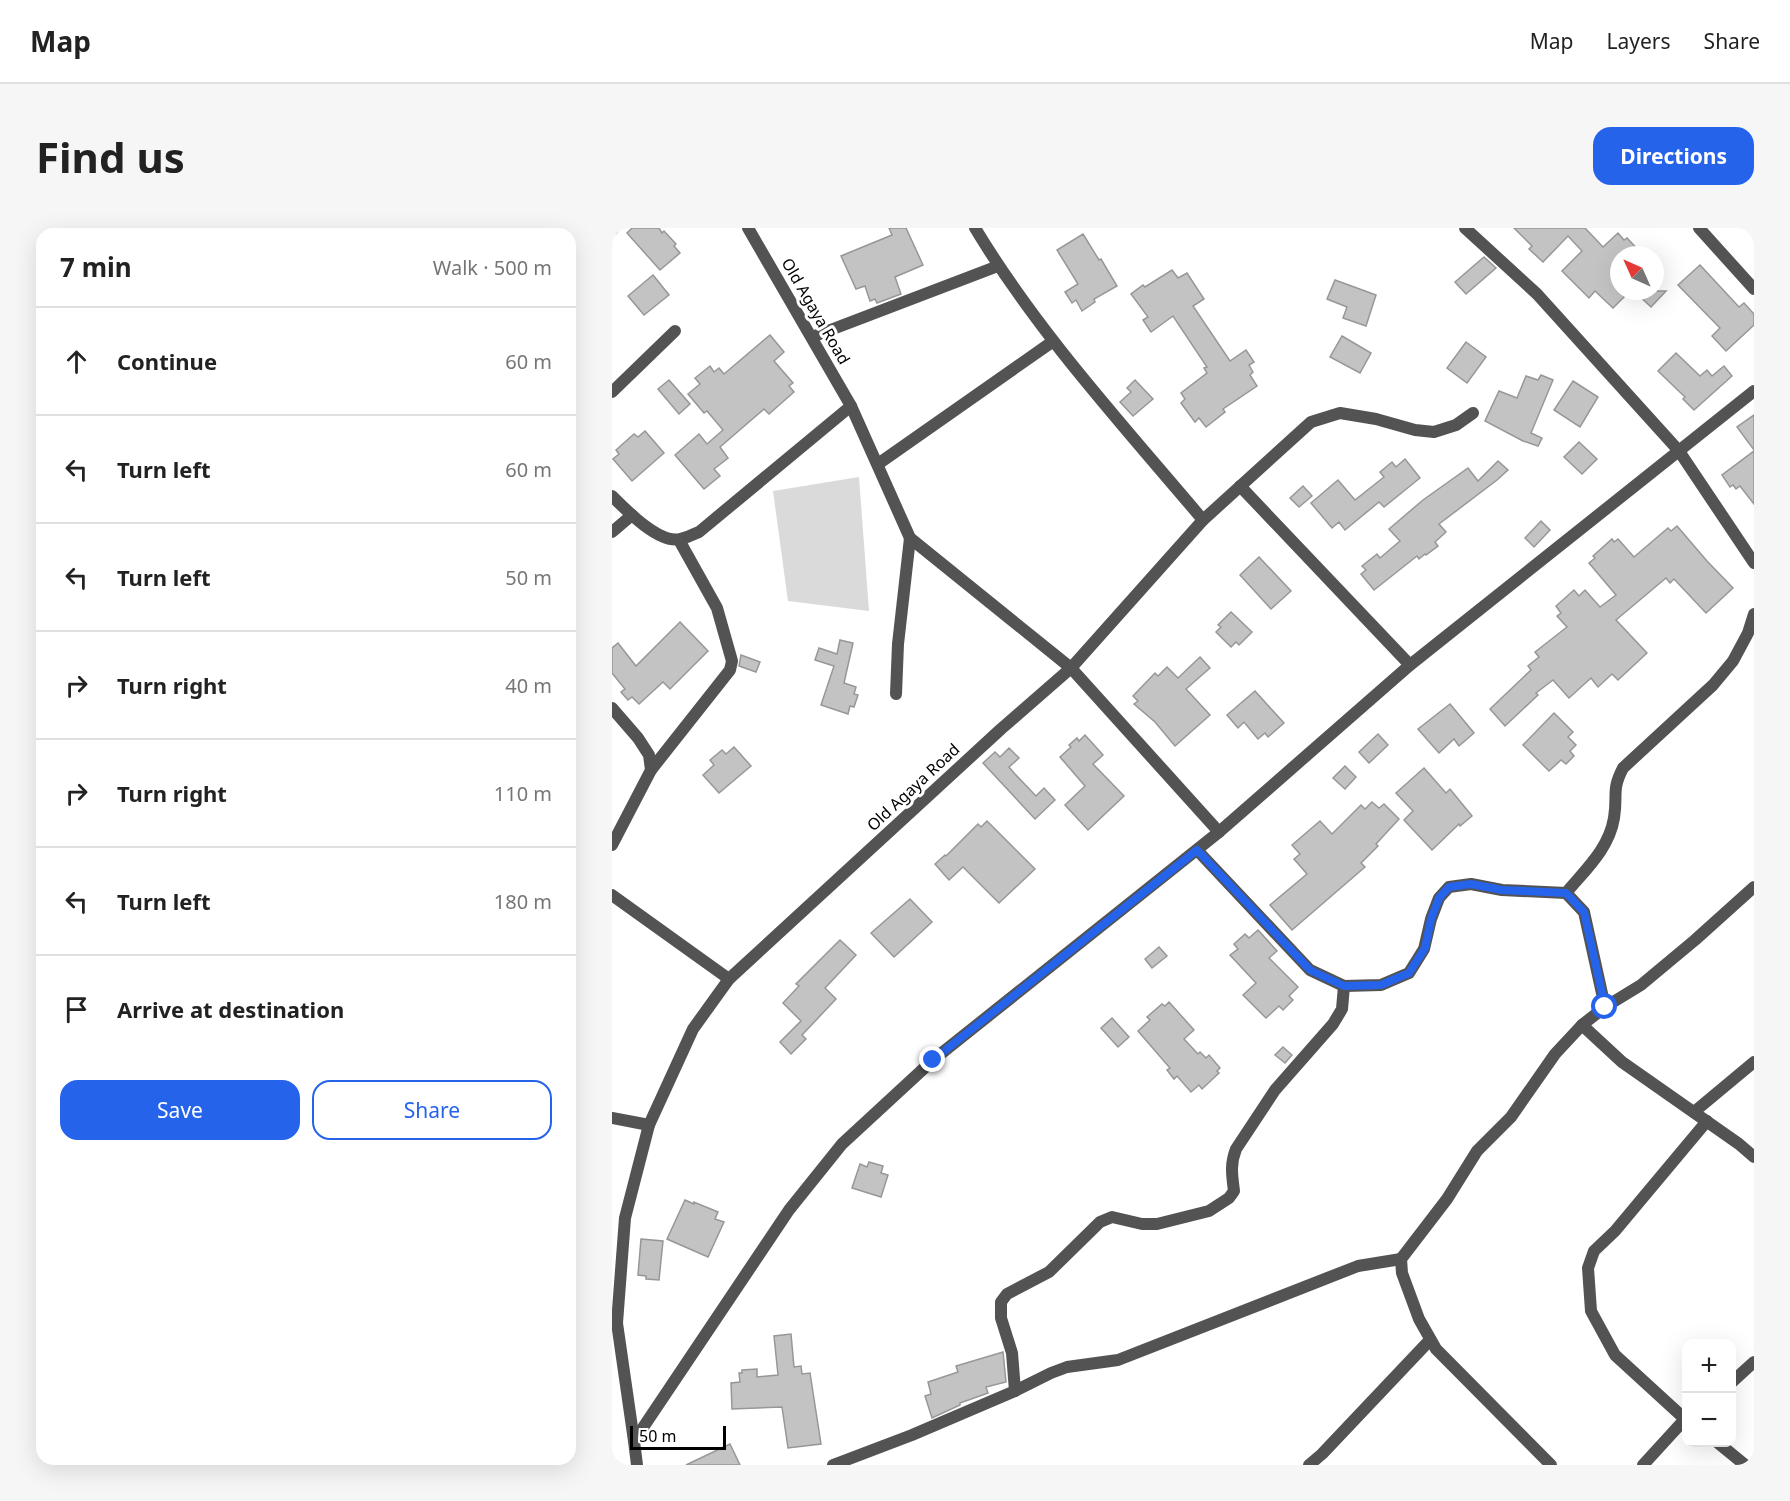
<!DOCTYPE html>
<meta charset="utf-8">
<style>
:root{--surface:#fff;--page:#f6f6f6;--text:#222;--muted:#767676;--line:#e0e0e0;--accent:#2563eb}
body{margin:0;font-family:"Noto Sans",sans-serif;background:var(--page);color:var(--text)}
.controls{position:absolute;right:18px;bottom:18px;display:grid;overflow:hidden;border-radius:12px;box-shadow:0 6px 24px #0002}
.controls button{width:54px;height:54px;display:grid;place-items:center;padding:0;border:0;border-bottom:2px solid var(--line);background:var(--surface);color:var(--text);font:30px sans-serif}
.compass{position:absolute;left:998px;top:18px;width:54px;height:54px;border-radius:50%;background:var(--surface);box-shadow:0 6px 24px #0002;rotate:315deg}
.scale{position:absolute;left:18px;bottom:15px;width:96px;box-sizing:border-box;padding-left:6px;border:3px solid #000;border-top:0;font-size:16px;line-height:21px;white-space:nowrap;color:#000;-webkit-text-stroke:4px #fff;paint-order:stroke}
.stop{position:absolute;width:18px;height:18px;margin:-14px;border:4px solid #2563eb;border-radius:50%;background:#fff}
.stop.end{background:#2563eb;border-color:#fff;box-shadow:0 2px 6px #0008}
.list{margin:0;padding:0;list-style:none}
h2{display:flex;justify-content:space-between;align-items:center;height:78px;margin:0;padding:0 24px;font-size:26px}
h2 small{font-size:20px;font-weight:400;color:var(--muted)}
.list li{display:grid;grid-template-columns:39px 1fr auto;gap:18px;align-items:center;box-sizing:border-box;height:108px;padding:0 24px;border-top:2px solid var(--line)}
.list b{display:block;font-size:22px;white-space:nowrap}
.list em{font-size:20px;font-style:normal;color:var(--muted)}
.actions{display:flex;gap:12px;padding:18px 24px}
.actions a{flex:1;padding:14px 0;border:2px solid var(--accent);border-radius:18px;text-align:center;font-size:21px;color:var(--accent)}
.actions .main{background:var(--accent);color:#fff}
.icon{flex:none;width:33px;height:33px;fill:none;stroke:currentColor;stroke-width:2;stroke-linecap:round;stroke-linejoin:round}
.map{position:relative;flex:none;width:1142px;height:1237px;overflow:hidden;border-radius:18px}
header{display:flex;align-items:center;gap:36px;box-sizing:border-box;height:84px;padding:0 30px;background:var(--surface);border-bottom:2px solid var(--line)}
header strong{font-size:28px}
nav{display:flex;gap:33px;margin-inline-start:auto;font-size:21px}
.intro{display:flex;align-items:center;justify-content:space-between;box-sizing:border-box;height:144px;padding:0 36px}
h1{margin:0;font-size:42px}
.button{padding:15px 27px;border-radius:18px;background:var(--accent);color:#fff;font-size:21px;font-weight:700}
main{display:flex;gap:36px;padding:0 36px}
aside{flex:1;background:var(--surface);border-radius:18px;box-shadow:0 6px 24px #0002}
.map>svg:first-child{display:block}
.green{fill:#dadada}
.building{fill:#c3c3c3;stroke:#979797;stroke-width:1.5}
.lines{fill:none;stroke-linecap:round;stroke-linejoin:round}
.minor{stroke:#535353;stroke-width:12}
.tertiary{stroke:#535353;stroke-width:12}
.route{stroke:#2563eb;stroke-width:8}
.labels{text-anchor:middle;stroke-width:6;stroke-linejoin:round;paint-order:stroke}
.street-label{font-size:16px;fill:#000;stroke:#fff}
</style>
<header>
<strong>Map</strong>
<nav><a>Map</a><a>Layers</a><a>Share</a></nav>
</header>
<div class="intro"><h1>Find us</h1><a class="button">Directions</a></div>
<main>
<aside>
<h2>7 min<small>Walk · 500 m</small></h2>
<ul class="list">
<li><svg class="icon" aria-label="ahead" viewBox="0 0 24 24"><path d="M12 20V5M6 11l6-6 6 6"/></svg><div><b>Continue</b></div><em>60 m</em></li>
<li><svg class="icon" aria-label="left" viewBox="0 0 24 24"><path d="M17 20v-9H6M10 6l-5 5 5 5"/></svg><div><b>Turn left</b></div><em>60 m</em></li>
<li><svg class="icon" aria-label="left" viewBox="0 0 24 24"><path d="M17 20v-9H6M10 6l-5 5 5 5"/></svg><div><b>Turn left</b></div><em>50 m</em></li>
<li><svg class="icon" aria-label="right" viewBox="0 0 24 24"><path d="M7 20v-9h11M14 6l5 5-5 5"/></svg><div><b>Turn right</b></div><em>40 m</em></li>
<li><svg class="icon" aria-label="right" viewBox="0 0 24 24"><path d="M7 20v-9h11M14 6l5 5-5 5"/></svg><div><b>Turn right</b></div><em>110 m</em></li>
<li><svg class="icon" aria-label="left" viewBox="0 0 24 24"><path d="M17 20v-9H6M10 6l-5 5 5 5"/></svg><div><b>Turn left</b></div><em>180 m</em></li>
<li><svg class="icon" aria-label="arrive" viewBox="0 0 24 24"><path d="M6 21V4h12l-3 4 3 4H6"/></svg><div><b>Arrive at destination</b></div></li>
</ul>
<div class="actions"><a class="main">Save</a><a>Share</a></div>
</aside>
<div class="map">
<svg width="1142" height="1237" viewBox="0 0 1142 1237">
<rect width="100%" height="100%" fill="#fff"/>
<!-- green -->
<polygon class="green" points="247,249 257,383 176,373 161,263"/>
<!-- building -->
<g class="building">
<polygon points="20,0 47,0 50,5 52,3 64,16 62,18 68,25 48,42 15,5"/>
<polygon points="277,0 294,0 311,37 283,49 289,66 265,75 263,71 258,73 253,58 244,61 229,28 280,7"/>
<polygon points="902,0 973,0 991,19 1006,5 1012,12 1015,10 1031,27 1007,27 1007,63 1018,63 1001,80 983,63 977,70 950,43 970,23 956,8 931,34 917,21 920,18"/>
<polygon points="471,6 487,32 489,31 505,58 482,71 483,74 470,83 464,72 460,75 453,64 466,56 445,22"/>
<polygon points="872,29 884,40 854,66 843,54"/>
<polygon points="1088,37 1127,79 1132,75 1142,86 1142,97 1114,123 1100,108 1108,100 1066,57"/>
<polygon points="560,42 566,50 575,45 592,71 581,78 618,133 634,122 642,134 637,137 641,144 638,147 645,158 611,181 613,184 594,199 587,190 583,194 569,175 573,171 569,165 595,145 592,140 595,139 561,88 539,104 531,92 536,89 519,66 531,57 533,59"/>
<polygon points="41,47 57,67 32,87 16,68"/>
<polygon points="723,52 764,67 754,98 731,90 735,79 715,71"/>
<polygon points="1022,63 1054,63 1039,79"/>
<polygon points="158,107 172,124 162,133 181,155 177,158 182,164 157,186 152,181 108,219 116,230 102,241 108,248 92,261 63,227 87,206 95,216 111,202 95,183 92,185 76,166 88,156 83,150 98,138 102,144 107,140 112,146"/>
<polygon points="730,108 759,125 748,145 718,129"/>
<polygon points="854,114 874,129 855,155 835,140"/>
<polygon points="1064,125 1088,148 1095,142 1100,148 1112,138 1120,148 1082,182 1071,171 1073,169 1046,143"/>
<polygon points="929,147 941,152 919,205 930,210 926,218 911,213 873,193 887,163 905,170 914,148 926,152"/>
<polygon points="57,152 78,176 67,186 46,161"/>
<polygon points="523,152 541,171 521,188 508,174 519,164 515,160"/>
<polygon points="961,153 986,169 968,199 942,182"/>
<polygon points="1142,187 1142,222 1125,199"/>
<polygon points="33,203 52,225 20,253 1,231 7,226 4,222 22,206 26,209"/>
<polygon points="967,214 985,231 970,246 952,229"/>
<polygon points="1142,223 1142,276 1128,258 1124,261 1121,257 1118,259 1110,247"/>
<polygon points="793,231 808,250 772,279 767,274 733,302 727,294 720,300 699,275 726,252 743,272 772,249 768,244 780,234 784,239"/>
<polygon points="886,233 896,242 885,252 827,296 834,304 823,314 826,318 814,327 813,326 807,331 805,328 762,362 749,346 754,342 750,338 765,326 768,330 788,313 777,301 811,272 856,240 866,253"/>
<polygon points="691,258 700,268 687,279 678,270"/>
<polygon points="929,293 938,302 922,319 913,310"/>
<polygon points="1065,298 1095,333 1121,360 1094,385 1062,351 1058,355 1054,350 1004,392 1035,425 1006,452 1000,446 986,459 979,450 957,470 941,452 924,465 926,467 893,498 878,481 919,442 916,438 927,429 923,424 955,399 945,388 949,385 944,378 962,362 967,368 973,362 988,379 1004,367 977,335 983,330 981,328 1000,311 1002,314 1006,311 1022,329 1056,300 1059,303"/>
<polygon points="647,329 679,363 659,381 628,347"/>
<polygon points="619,384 640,404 627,417 624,414 619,419 604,404 609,399 606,397"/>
<polygon points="68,394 96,423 58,461 51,454 27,476 20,469 16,472 9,464 13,461 0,445 0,420 6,415 24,438"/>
<polygon points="228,412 241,415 232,455 244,459 242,466 246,467 242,479 238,478 236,486 209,477 222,438 203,432 207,420 225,426"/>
<polygon points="129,427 148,434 144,444 127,438"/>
<polygon points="588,429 598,440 574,461 598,487 563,518 543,494 522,476 526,473 521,468 543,445 546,448 555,439 566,450"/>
<polygon points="643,463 672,495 656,509 653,505 646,511 632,494 626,500 615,487"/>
<polygon points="838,476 862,505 847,518 842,511 827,525 806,501"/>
<polygon points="942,485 961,504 956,509 964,517 958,523 962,528 954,536 949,532 937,543 911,517"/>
<polygon points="766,506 776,517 757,535 747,524"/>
<polygon points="473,507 491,527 481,536 512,568 476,602 453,577 473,558 448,529 459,519 457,517 465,510 467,513"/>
<polygon points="122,519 139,538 107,565 91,547 102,537 98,532 110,522 114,526"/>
<polygon points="397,520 407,530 397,539 402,545 424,568 432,560 443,572 423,591 371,535 383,524 388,529"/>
<polygon points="733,538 744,549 733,561 721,550"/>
<polygon points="812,540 834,565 838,561 860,588 848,598 847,596 820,622 792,592 801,583 784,565"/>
<polygon points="760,574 767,580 772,576 787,591 764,616 766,618 749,635 753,639 680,702 658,677 695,646 682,631 688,626 680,617 708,593 720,606 749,577 753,581"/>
<polygon points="375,593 423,641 387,675 351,639 337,652 323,636 333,627 334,628 366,596 369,599"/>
<polygon points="298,671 320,694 282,729 259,705"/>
<polygon points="646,702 665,723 657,730 686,759 677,768 681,772 671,782 667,778 654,790 631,767 644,755 618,727 626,721 622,716 633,706 637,710"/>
<polygon points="228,712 244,727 213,760 224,771 190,807 194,811 179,826 168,814 189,793 171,775 187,758 184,756"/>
<polygon points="547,719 555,728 540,740 533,731"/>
<polygon points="557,774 582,802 572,811 586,826 588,824 594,830 597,827 608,840 605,843 607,845 590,861 587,857 579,864 565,848 562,851 555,842 558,840 526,803 538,792 535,789 550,776 553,778"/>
<polygon points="500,790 517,809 506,819 489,800"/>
<polygon points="671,819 680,827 673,835 663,827"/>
<polygon points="257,934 271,938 269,945 276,947 269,969 240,960 248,936 255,939"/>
<polygon points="73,972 82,976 82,974 106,984 103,991 112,994 96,1029 55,1011"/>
<polygon points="29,1011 51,1013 47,1052 34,1051 34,1048 26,1047"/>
<polygon points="179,1106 182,1139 189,1138 190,1146 198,1145 209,1216 176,1220 170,1179 120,1181 119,1155 128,1154 127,1145 130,1145 130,1142 145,1141 145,1149 166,1147 162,1108"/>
<polygon points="391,1124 394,1154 374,1159 376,1165 348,1175 348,1177 320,1190 313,1168 319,1166 316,1154 346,1144 344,1138"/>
<polygon points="118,1216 128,1237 74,1237"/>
</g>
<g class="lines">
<!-- minor -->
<g class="minor">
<polyline points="136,0 239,178 298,310 459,440 607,604"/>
<path d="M 363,0 C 427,106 511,197 591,292"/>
<polyline points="853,0 925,66 1067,223 1142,335"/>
<polyline points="1087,0 1142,61"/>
<polyline points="0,2 2,0"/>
<polyline points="200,109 386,38"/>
<polyline points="0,164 63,103"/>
<polyline points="266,236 440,114"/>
<polyline points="628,258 798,437"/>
<path d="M 0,268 C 14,282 47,316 68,311 C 75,310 81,306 87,304 L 239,178"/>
<polyline points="0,304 20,287"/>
<polyline points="284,466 286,416 298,310"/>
<polyline points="0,480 26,510 37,527 39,542 0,617"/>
<polyline points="39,542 118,442 120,433 105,380 67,312"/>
<polyline points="585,622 698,742 732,758 769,757 797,745 812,721 819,691 827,670 837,659 859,656 890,662 954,665 972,684 993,779"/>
<path d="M 954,665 C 973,642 997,621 1002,590 C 1006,567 999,563 1011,540 L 1101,457 L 1121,433 L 1136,405 L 1142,386"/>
<polyline points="0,667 117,751"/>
<polyline points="970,797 1010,834 1127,916 1142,929"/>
<polyline points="1082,884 1142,834"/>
<polyline points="0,890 37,897"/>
<polyline points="1120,1154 1142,1134"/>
<path d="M 403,1163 L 400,1125 L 389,1090 L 389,1074 L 395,1066 L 437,1044 L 488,994 L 500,989 L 530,996 L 545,996 L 597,983 L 617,970 L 622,963 C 620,947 618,936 624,921 L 663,862 L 721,796 L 730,781 L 732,758"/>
<polyline points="1074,1192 1003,1127 979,1083 976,1040 982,1023 1003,1003 1095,893"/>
<polyline points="22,1213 5,1095 13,990 37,897 81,801 117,751 389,501 459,440 591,292 699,194 728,185 764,191 803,202 822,204 844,197 861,185"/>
<polyline points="1105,1214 1133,1237"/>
<polyline points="221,1237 300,1207 403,1163 439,1145 455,1139 506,1132 746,1038 789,1031"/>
<polyline points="697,1237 710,1226 817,1113"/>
<polyline points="939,1237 824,1121 807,1091 790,1045 789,1031 835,971 865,923 899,889 943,826 970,797 993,779 1029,757 1083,712 1142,659"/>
<polyline points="1031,1237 1074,1190"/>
</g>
<!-- tertiary -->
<polyline class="tertiary" points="25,1237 22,1213 177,982 230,916 321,832 607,604 798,437 1142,163"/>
</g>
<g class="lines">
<!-- route -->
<polyline class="route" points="321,832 585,622 698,742 732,758 769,757 797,745 813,720 819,691 827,670 837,659 859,656 890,662 954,665 972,684 993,779"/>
</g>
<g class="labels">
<!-- street labels -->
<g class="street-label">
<text transform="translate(204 83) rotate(60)" y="6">Old Agaya Road</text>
<text transform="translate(301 559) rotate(-43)" y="6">Old Agaya Road</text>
</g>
</g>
</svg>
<div class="controls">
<button>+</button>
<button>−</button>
</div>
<svg class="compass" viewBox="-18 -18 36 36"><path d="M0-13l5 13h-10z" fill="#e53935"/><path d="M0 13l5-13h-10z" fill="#767676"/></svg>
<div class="scale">50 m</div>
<div class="stop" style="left:993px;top:779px"></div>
<div class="stop end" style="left:321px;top:832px"></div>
</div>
</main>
